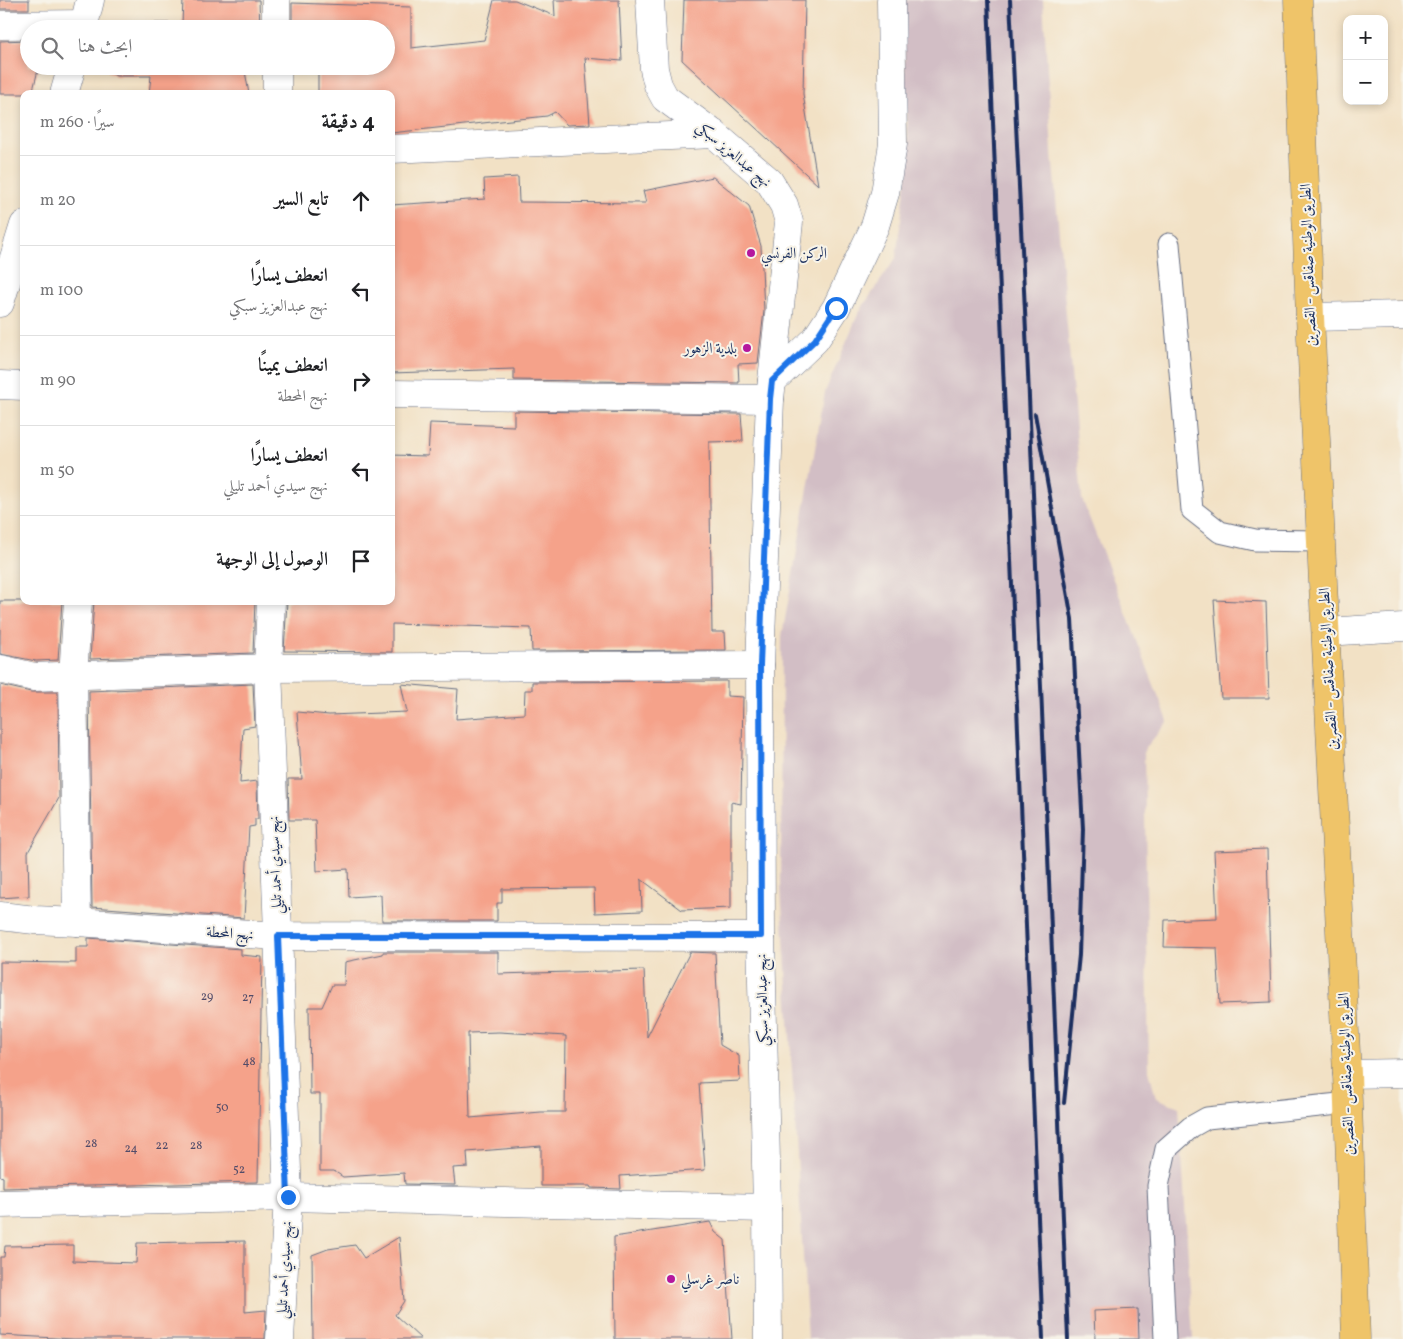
<!DOCTYPE html>
<html lang="ar">
<meta charset="utf-8">
<style>
:root{--surface:#fff;--page:#f2f2f2;--text:#202124;--muted:#757577;--line:#e0e0e0}
body{margin:0;font-family:Vollkorn,Amiri,serif;background:var(--page);color:var(--text);direction:rtl}
.controls{position:absolute;right:15px;top:15px;display:grid;overflow:hidden;border-radius:10px;box-shadow:0 2px 8px #0003}
.controls button{width:45px;height:45px;display:grid;place-items:center;padding:0;border:0;border-bottom:1px solid var(--line);background:var(--surface);color:var(--text);font:25px sans-serif}
.stop{position:absolute;width:15px;height:15px;margin:-11px;border:4px solid #1a73e8;border-radius:50%;background:#fff}
.stop.end{background:#1a73e8;border-color:#fff;box-shadow:0 1px 5px #0008}
.list{margin:0;padding:0;list-style:none}
h2{display:flex;justify-content:space-between;align-items:center;height:65px;margin:0;padding:0 20px;font-size:21px}
h2 small{font-size:16px;font-weight:400;color:var(--muted)}
.list li{display:grid;grid-template-columns:32px 1fr auto;gap:15px;align-items:center;box-sizing:border-box;height:90px;padding:0 20px;border-top:1px solid var(--line)}
.list b{display:block;font-size:19px;white-space:nowrap}
.list p{margin:0;font-size:16px;white-space:nowrap;color:var(--muted)}
.list em{font-size:16px;font-style:normal;color:var(--muted)}
.icon{flex:none;width:28px;height:28px;fill:none;stroke:currentColor;stroke-width:2;stroke-linecap:round;stroke-linejoin:round}
.map{position:relative;flex:none;width:1403px;height:1339px;overflow:hidden;direction:ltr}
.search{position:absolute;background:var(--surface);box-shadow:0 2px 8px #0003;left:20px;top:20px;width:375px;height:55px;display:flex;align-items:center;gap:12px;box-sizing:border-box;padding:0 18px;border-radius:28px;color:var(--muted);font-size:19px}
.panel{position:absolute;background:var(--surface);box-shadow:0 2px 8px #0003;left:20px;top:90px;width:375px;height:515px;border-radius:10px;direction:rtl}
.map>svg:first-child{display:block}
.industrial{fill:#d2bec5}
.building{fill:#f5a28a;fill-rule:evenodd}
.lines{fill:none;stroke-linecap:round;stroke-linejoin:round}
.service-casing{stroke:#666d82;stroke-width:23}
.minor-casing{stroke:#666d82;stroke-width:29}
.tertiary-casing{stroke:#666d82;stroke-width:29}
.primary-casing{stroke:#666d82;stroke-width:29}
.service{stroke:#fff;stroke-width:21}
.minor{stroke:#fff;stroke-width:28}
.tertiary{stroke:#fff;stroke-width:28}
.primary{stroke:#efc469;stroke-width:28}
.rail{stroke:#1b2f5e;stroke-width:4}
.route{stroke:#1a73e8;stroke-width:6}
.poi-dot{fill:#b5179e;stroke:#f7f3e8;stroke-width:2}
.labels{text-anchor:middle;stroke-width:4;stroke-linejoin:round;paint-order:stroke}
.number-label{font-size:12px;fill:#524c69}
.street-label{font-size:15px;fill:#1b2f5e;stroke:#f7f3e8}
.poi-label{font-size:15px;fill:#1b2f5e;stroke:#f7f3e8;text-anchor:start}
</style>
<div class="map">
<svg width="1403" height="1339" viewBox="0 0 1403 1339">
<rect width="100%" height="100%" fill="#f7f3e8"/>
<filter id="ink" filterUnits="userSpaceOnUse"><feTurbulence type="fractalNoise" baseFrequency=".02" numOctaves="2"/><feDisplacementMap in="SourceGraphic" scale="10" xChannelSelector="R" yChannelSelector="G"/><feConvolveMatrix kernelMatrix="1 2 1 2 8 2 1 2 1" color-interpolation-filters="sRGB"/></filter>
<filter id="wash" filterUnits="userSpaceOnUse"><feTurbulence type="fractalNoise" baseFrequency=".0096" numOctaves="4" result="noise"/><feDisplacementMap in="SourceGraphic" scale="20" xChannelSelector="R" yChannelSelector="G"/><feGaussianBlur stdDeviation="1.12" result="paint"/><feColorMatrix in="noise" values="0 0 0 0 0 0 0 0 0 0 0 0 0 0 0 0 0 1.4 0 .05"/><feComposite in="paint" operator="in"/></filter>
<g filter="url(#wash)">
<rect width="100%" height="100%" fill="#f2e1c5"/>
<!-- industrial -->
<polygon class="industrial" points="902,0 1043,0 1052,152 1082,499 1168,721 1144,750 1149,1070 1156,1098 1179,1107 1193,1339 808,1339 781,887 782,636 825,392 859,312 896,258 909,158"/>
<g id="blocks">
<!-- building -->
<g class="building">
<rect x="0" y="0" width="29" height="9"/>
<polygon points="183,0 259,0 260,29 112,29 114,23 182,23"/>
<polygon points="494,0 515,0 555,16 554,0 619,0 622,61 585,58 590,124 567,125 555,112 547,116 391,133 391,94 318,94 318,66 386,66 386,29 292,29 292,3 411,7 411,48 484,40"/>
<polygon points="684,0 805,0 803,94 818,185 682,60"/>
<polygon points="29,40 29,66 39,66 32,94 0,94 0,41"/>
<polygon points="99,66 261,66 261,68 245,71 249,94 149,94 151,76 116,76"/>
<polygon points="518,177 519,202 646,203 643,191 713,177 749,206 761,246 764,311 758,363 738,364 739,383 514,380 514,369 391,373 391,205 485,199 484,179"/>
<polygon points="514,411 741,414 743,441 709,442 712,632 725,632 726,650 532,651 531,628 392,624 392,652 284,651 287,601 391,601 391,455 428,456 430,423 514,426"/>
<polygon points="1214,600 1266,602 1269,698 1221,698"/>
<polygon points="0,601 62,601 58,660 36,661 0,654"/>
<polygon points="94,601 255,601 253,653 90,659"/>
<polygon points="727,681 727,696 743,697 741,804 731,802 731,908 682,910 641,879 642,911 595,913 594,888 502,889 502,903 497,903 497,921 382,921 381,895 349,897 348,869 317,871 315,820 289,820 288,779 302,779 297,712 329,715 407,712 401,684 458,689 456,719 524,714 525,690 532,690 532,682"/>
<polygon points="253,684 255,726 243,728 240,783 257,781 258,819 255,819 255,826 249,827 244,918 92,907 89,691"/>
<polygon points="0,685 31,692 58,692 59,798 28,852 29,896 0,898"/>
<polygon points="1267,849 1271,1002 1220,1004 1217,948 1164,947 1165,920 1217,918 1214,851"/>
<polygon points="88,938 241,949 241,955 262,957 258,1182 3,1188 3,1177 0,1176 0,962 76,963 76,947 88,947"/>
<path d="M 383,952 L 498,952 L 498,974 L 644,970 L 647,1037 L 690,952 L 715,953 L 720,1045 L 739,1056 L 740,1081 L 699,1083 L 705,1170 L 620,1176 L 621,1189 L 591,1188 L 590,1186 L 541,1186 L 541,1146 L 467,1152 L 468,1167 L 453,1168 L 455,1185 L 405,1184 L 404,1173 L 343,1177 L 334,1171 L 320,1171 L 320,1094 L 310,1094 L 309,1007 L 322,1007 L 332,985 L 344,985 L 345,962 L 383,954 ZM 499,1032 L 566,1036 L 565,1112 L 541,1112 L 470,1118 L 468,1033 Z"/>
<polygon points="710,1222 715,1232 725,1240 732,1339 615,1339 614,1237"/>
<polygon points="399,1237 404,1301 395,1315 421,1339 313,1339 312,1255 328,1249 355,1245 364,1258"/>
<polygon points="245,1241 245,1312 266,1310 265,1339 74,1339 0,1335 0,1257 4,1257 5,1246 73,1245 73,1261 136,1263 137,1243"/>
<polygon points="1138,1309 1139,1339 1095,1339 1094,1311"/>
</g>
</g>
</g>
<g filter="url(#ink)">
<use href="#blocks" fill-opacity="0" stroke="#666d82" stroke-width="1"/>
<g class="lines">
<defs>
<g id="service">
<polyline points="1169,244 1192,510 1220,532 1255,540 1321,541"/>
<polyline points="1165,1339 1158,1186 1166,1149 1191,1127 1207,1118 1348,1103"/>
</g>
<g id="minor">
<polyline points="276,0 276,29"/>
<polyline points="650,0 654,69 658,85 665,98 714,134 769,181 784,205 789,222 770,399 760,665 761,937 767,1208 768,1339"/>
<polyline points="0,25 85,24"/>
<polyline points="277,66 277,94"/>
<polyline points="391,149 714,134"/>
<polyline points="1310,317 1403,315"/>
<polyline points="772,381 815,340 836,308 875,226 885,193 893,144 891,0"/>
<polyline points="0,385 24,386"/>
<polyline points="391,394 770,399"/>
<polyline points="271,601 268,668 288,1197 280,1339"/>
<polyline points="1326,632 1403,627"/>
<polyline points="0,669 34,677 268,668 760,665"/>
<polyline points="0,916 35,920 77,922 278,936 761,937"/>
<polyline points="77,922 73,676 78,601"/>
<polyline points="1347,1074 1403,1073"/>
<polyline points="0,1204 288,1197 767,1208"/>
</g>
<g id="tertiary">
<polyline points="83,29 90,0"/>
<polyline points="64,94 72,66"/>
<polyline points="0,303 24,225"/>
</g>
<polyline id="primary" points="1298,0 1310,317 1347,1074 1356,1339"/>
</defs>
<!-- service casing -->
<use href="#service" class="service-casing"/>
<!-- minor casing -->
<use href="#minor" class="minor-casing"/>
<!-- tertiary casing -->
<use href="#tertiary" class="tertiary-casing"/>
<!-- primary casing -->
<use href="#primary" class="primary-casing"/>
<!-- service -->
<use href="#service" class="service"/>
<!-- minor -->
<use href="#minor" class="minor"/>
<!-- tertiary -->
<use href="#tertiary" class="tertiary"/>
<!-- primary -->
<use href="#primary" class="primary"/>
<!-- rail -->
<g class="rail">
<polyline points="988,0 1043,1339"/>
<polyline points="1010,0 1028,373 1068,1339"/>
<polyline points="1035,414 1072,619 1083,829 1079,955 1064,1103"/>
</g>
</g>
</g>
<g class="lines" filter="url(#ink)">
<!-- route -->
<polyline class="route" points="288,1197 278,936 761,936 760,665 770,399 772,381 815,340 836,308"/>
</g>
<!-- markers -->
<g class="poi-dot">
<circle cx="751" cy="253" r="5"/>
<circle cx="747" cy="348" r="5"/>
<circle cx="671" cy="1279" r="5"/>
</g>
<g class="labels">
<!-- number labels -->
<g class="number-label">
<text x="207" y="1000">29</text>
<text x="248" y="1001">27</text>
<text x="249" y="1065">48</text>
<text x="222" y="1111">50</text>
<text x="91" y="1147">28</text>
<text x="162" y="1149">22</text>
<text x="196" y="1149">28</text>
<text x="131" y="1152">24</text>
<text x="239" y="1173">52</text>
</g>
<!-- street labels -->
<g class="street-label">
<text transform="translate(734 154) rotate(40)" y="5">نهج عبدالعزيز سبكي</text>
<text transform="translate(1308 265) rotate(-92)" y="5">الطريق الوطنية صفاقس - القصرين</text>
<text transform="translate(1328 669) rotate(-93)" y="5">الطريق الوطنية صفاقس - القصرين</text>
<text transform="translate(275 865) rotate(-92)" y="5">نهج سيدي أحمد تليلي</text>
<text transform="translate(230 933) rotate(4)" y="5">نهج المحطة</text>
<text transform="translate(762 1000) rotate(-91)" y="5">نهج عبدالعزيز سبكي</text>
<text transform="translate(1346 1074) rotate(-92)" y="5">الطريق الوطنية صفاقس - القصرين</text>
<text transform="translate(284 1270) rotate(-87)" y="5">نهج سيدي أحمد تليلي</text>
</g>
<!-- poi labels -->
<g class="poi-label">
<text x="761" y="258">الركن الفرنسي</text>
<text x="737" y="353" text-anchor="end">بلدية الزهور</text>
<text x="681" y="1284">ناصر غرسلي</text>
</g>
</g>
</svg>
<div class="controls">
<button>+</button>
<button>−</button>
</div>
<div class="stop" style="left:836px;top:308px"></div>
<div class="stop end" style="left:288px;top:1197px"></div>
<div class="search"><svg class="icon" aria-label="search" viewBox="0 0 24 24"><circle cx="10" cy="10" r="6"/><path d="M15 15l6 6"/></svg>ابحث هنا</div>
<section class="panel">
<h2>4 دقيقة<small>سيرًا · 260 m</small></h2>
<ul class="list">
<li><svg class="icon" aria-label="ahead" viewBox="0 0 24 24"><path d="M12 20V5M6 11l6-6 6 6"/></svg><div><b>تابع السير</b></div><em>20 m</em></li>
<li><svg class="icon" aria-label="left" viewBox="0 0 24 24"><path d="M17 20v-9H6M10 6l-5 5 5 5"/></svg><div><b>انعطف يسارًا</b><p>نهج عبدالعزيز سبكي</p></div><em>100 m</em></li>
<li><svg class="icon" aria-label="right" viewBox="0 0 24 24"><path d="M7 20v-9h11M14 6l5 5-5 5"/></svg><div><b>انعطف يمينًا</b><p>نهج المحطة</p></div><em>90 m</em></li>
<li><svg class="icon" aria-label="left" viewBox="0 0 24 24"><path d="M17 20v-9H6M10 6l-5 5 5 5"/></svg><div><b>انعطف يسارًا</b><p>نهج سيدي أحمد تليلي</p></div><em>50 m</em></li>
<li><svg class="icon" aria-label="arrive" viewBox="0 0 24 24"><path d="M6 21V4h12l-3 4 3 4H6"/></svg><div><b>الوصول إلى الوجهة</b></div></li>
</ul>
</section>
</div>
